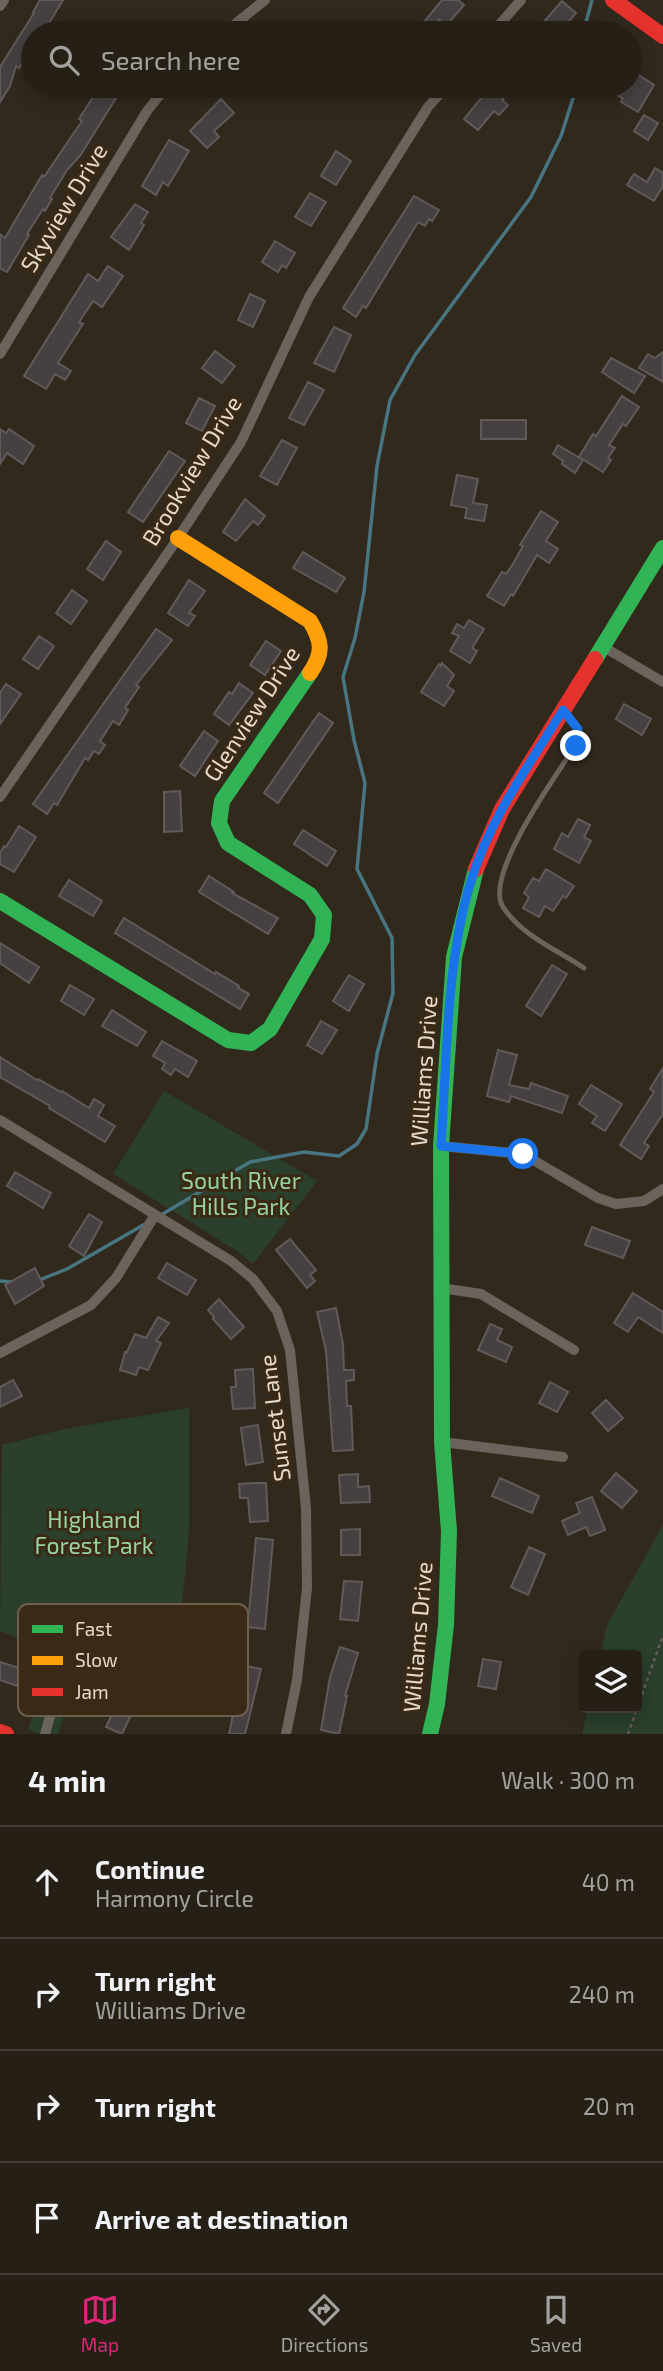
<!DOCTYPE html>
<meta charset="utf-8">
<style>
:root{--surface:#261f16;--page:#322c23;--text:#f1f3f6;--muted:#a4a2a1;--line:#423d35;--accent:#db2777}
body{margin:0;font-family:"Exo 2",sans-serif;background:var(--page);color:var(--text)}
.controls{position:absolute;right:21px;bottom:21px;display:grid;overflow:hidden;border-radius:7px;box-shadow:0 4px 18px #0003}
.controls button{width:63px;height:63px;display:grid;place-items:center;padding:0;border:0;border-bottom:2px solid var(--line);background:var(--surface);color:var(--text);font:35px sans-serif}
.stop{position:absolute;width:21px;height:21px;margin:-16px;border:5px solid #1a73e8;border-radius:50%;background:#fff}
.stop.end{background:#1a73e8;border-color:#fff;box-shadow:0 2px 7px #0008}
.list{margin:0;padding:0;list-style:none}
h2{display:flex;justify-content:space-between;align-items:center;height:91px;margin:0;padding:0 28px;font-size:30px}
h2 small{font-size:23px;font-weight:400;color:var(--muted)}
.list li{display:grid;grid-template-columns:46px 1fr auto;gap:21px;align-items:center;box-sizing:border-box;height:112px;padding:0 28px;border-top:2px solid var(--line)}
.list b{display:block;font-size:26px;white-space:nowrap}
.list p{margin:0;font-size:23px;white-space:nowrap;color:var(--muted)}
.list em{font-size:23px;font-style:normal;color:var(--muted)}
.icon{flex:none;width:38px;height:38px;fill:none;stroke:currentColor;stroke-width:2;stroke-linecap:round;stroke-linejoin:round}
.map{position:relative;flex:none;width:663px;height:1734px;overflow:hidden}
.search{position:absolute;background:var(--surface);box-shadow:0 4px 18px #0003;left:21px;right:21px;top:21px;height:77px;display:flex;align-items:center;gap:18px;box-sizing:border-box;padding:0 24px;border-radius:38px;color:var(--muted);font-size:26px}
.sheet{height:539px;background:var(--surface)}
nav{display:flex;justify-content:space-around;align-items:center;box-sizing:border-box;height:98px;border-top:2px solid var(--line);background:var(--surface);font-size:19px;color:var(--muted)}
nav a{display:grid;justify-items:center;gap:4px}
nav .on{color:var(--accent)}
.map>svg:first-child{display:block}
.green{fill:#2a3f2c}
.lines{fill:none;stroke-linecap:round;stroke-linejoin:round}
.stream{stroke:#477582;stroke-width:3.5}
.building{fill:#464041;stroke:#605a5a;stroke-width:2}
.path{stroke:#665f57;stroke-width:2.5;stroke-dasharray:3.5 3.5;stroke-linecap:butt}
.lane{stroke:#6b645c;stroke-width:5}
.street{stroke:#6b645c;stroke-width:10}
.fast{stroke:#30b455;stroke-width:16}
.slow{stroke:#ff9f0a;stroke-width:16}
.jam{stroke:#e5322d;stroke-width:16}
.route{stroke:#1a73e8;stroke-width:9}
.labels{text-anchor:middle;stroke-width:6;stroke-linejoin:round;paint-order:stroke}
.street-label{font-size:23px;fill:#e5dace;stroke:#3a2a15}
.park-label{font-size:23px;fill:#98d3a3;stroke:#3a2a15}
.key{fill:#3a2a15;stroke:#6d5f4c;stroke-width:2}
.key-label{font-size:19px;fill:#e5dace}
</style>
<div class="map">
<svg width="663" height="1734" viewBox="0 0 663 1734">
<rect width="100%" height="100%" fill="#32291d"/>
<!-- green -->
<g class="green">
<polygon points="164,1091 317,1181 253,1264 237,1251 113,1174"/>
<polygon points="189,1408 189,1531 179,1639 169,1694 81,1662 58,1734 39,1734 28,1730 53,1651 0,1631 2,1445 65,1429"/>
<polygon points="663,1525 663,1734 582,1734 588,1708 637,1708 637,1655 600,1655 608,1623"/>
</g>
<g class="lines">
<!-- stream -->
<g class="stream">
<polyline points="583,33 592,0"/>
<polyline points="161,1215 250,1162 304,1152 339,1156 357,1144 366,1129 377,1054 393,993 392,938 357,869 365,783 354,740 343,677 355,638 364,592 377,466 390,400 415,355 531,197 561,136 577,86"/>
<polyline points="0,1281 13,1282"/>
<polyline points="37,1281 67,1269 145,1224"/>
</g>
</g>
<!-- building -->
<g class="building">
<polygon points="40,0 63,0 43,33 33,33 33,60 27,56 19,68 16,66 10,86 0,102 0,67 34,13 33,12"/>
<polygon points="442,0 458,0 464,5 446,26 439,19 429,33 415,33"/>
<polygon points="562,1 576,13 559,33 534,33"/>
<polygon points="630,69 654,85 638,112 621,102 623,99 616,94 620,86 630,86"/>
<polygon points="100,86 114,86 109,94 116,98 80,156 67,170 50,198 52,199 45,211 43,209 27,234 29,235 7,272 0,268 0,234 5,238 42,175 44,177 82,121 79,119"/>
<polygon points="491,86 514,86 502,100 508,105 499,115 494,111 478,130 464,119"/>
<polygon points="221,99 234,113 214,131 219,137 207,148 190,131"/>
<polygon points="644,115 658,123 648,140 634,131"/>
<polygon points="169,140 189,151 168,186 163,182 156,195 142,186"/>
<polygon points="336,151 351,161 336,185 321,176"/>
<polygon points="655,168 663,173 663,186 654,201 627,185 634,174 647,182"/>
<polygon points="310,193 326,202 311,226 295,217"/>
<polygon points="414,196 439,210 432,221 429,219 425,226 418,222 366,308 363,306 356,317 343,308"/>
<polygon points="135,204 148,212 141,223 144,225 129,250 111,237"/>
<polygon points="275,241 295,253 286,268 282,265 278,272 262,262"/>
<polygon points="108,266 123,276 102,307 93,301 79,322 83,324 58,363 71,371 65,380 55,374 46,389 24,376 88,274 98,281"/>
<polygon points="250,294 265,301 253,327 238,320"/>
<polygon points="334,327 351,335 334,372 314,363"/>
<polygon points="215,351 235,366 222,383 202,368"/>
<polygon points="663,352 663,382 639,368 648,354 655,358"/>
<polygon points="611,358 645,376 634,393 602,372"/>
<polygon points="308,382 324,390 304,425 289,418"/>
<polygon points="622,396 639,407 626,426 623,424 609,445 615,448 608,458 611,460 603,472 579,457 593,434 596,436"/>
<polygon points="199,398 215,406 202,431 186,423"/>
<rect x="481" y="420" width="45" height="19"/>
<polygon points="0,429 6,433 9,429 34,446 23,464 7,453 0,464"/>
<polygon points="282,440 297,448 277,485 260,476"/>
<polygon points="558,445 583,460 575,473 562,464 563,461 553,454"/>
<polygon points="169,451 185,461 143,522 128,512"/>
<polygon points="457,475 478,479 473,503 487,505 484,521 465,518 467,508 451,505"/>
<polygon points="245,499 265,516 258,525 253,521 236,541 223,532"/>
<polygon points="541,511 558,522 546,541 558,549 549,563 537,555 513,596 511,594 504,606 487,596 502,572 506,574 513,564 523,546 520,545"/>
<polygon points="106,541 121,552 103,580 87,569"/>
<polygon points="303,552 345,578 336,592 293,568"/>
<polygon points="189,580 205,591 189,613 195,616 188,626 168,613"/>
<polygon points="72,590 87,601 71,624 56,613"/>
<polygon points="469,620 484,629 472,648 477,651 470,663 450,651 459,636 452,633 457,624 464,628"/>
<polygon points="156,629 172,640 136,685 139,687 125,708 128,710 119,725 113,721 100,741 105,745 99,754 94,751 88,760 85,758 57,805 54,803 47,814 33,804"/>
<polygon points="39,636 54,646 38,669 23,659"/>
<polygon points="266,641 281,651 265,675 250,665"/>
<polygon points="442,663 454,675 447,686 454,691 444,706 421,692 439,664 441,666"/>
<polygon points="239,683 253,693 229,725 214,714 229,692 232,694"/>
<polygon points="6,684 21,694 0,724 0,693"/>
<polygon points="624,704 651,719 642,735 616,719"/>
<polygon points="319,713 333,723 278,803 264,793"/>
<polygon points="204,731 218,741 195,776 180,766"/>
<polygon points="180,791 182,831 164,832 164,792"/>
<polygon points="578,819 590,825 584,837 591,841 579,863 554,849 562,833 568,837"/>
<polygon points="19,826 36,837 14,872 0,864 0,853 4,846 6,847"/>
<polygon points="303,830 336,851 327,866 294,844"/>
<polygon points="546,869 574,886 566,898 563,896 553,911 545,906 539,917 523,908 529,897 524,893 533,878 539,881"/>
<polygon points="209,876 234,892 232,893 278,918 268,934 199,892"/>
<polygon points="69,880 102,901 93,916 59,896"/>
<polygon points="124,918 215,974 216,972 239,986 238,988 249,994 240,1009 115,933"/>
<polygon points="0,943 39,967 29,983 0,963"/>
<polygon points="552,965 567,974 541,1016 526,1006"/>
<polygon points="349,975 364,984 349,1011 333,1001"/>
<polygon points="70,985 94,999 84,1015 61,1001"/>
<polygon points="112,1010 146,1032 137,1046 102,1026"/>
<polygon points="321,1021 337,1030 322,1054 307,1045"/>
<polygon points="162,1041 197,1061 188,1077 175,1069 171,1075 162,1069 165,1063 153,1056"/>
<polygon points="498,1050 517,1055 509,1085 529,1089 531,1083 568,1096 562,1113 511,1096 509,1102 487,1096"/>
<polygon points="0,1057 37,1080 38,1079 61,1092 62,1091 89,1108 94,1099 104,1105 98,1116 115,1126 105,1142 49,1108 50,1106 0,1077"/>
<polygon points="663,1068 663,1114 644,1143 649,1146 641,1159 620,1145 654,1092 650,1089"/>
<polygon points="591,1085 622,1104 605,1131 592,1123 597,1116 579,1104"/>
<polygon points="15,1172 51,1193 43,1208 7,1186"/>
<polygon points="89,1214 102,1222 84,1256 69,1246"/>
<polygon points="592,1227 630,1241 623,1258 585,1245"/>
<polygon points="290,1239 316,1270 310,1275 315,1281 307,1288 276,1250"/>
<polygon points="167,1263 196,1280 187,1295 158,1278"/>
<polygon points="35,1268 44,1286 15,1304 5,1285"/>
<polygon points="633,1293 663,1312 663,1333 638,1317 628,1332 614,1323"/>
<polygon points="219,1299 244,1327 231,1339 213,1319 214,1317 208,1310"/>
<polygon points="336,1308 343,1344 344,1370 354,1370 354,1380 346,1381 347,1406 351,1406 353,1450 333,1451 326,1351 317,1312"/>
<polygon points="158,1317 169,1323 156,1341 161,1343 148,1370 139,1367 136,1375 120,1370 125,1352 127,1352 135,1334 146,1338"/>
<polygon points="490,1324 502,1329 497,1340 512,1347 506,1362 478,1350"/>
<polygon points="253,1369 255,1408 233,1409 231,1387 236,1387 235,1370"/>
<polygon points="13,1380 22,1396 0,1407 0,1387"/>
<polygon points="550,1382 568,1392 557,1412 539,1403"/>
<polygon points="606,1400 623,1418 608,1431 592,1413"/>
<polygon points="258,1425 263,1462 246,1465 241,1428"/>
<polygon points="616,1473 637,1491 622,1508 601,1491"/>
<polygon points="358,1474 358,1487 369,1486 370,1502 341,1503 339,1475"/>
<polygon points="500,1478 539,1496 532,1513 492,1496"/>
<polygon points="254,1483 266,1483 268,1521 250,1522 248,1498 240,1498 239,1484"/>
<polygon points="592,1497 605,1530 590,1536 586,1527 568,1535 562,1521 580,1513 576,1503"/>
<polygon points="360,1529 360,1555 341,1555 341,1530"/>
<polygon points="256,1538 273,1540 265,1629 239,1626 240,1611 249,1612"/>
<polygon points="529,1547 545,1554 528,1595 511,1587"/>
<polygon points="344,1581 362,1582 358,1621 340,1619"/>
<polygon points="340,1647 358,1653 345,1696 347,1696 339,1734 321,1730 330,1677"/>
<polygon points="483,1659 501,1662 496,1689 478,1686"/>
<polygon points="0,1662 22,1669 17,1686 0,1680"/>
<polygon points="242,1665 261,1669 245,1734 229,1734 237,1696 228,1694 232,1681 238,1682"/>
<polygon points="123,1691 139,1698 122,1734 106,1727"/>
</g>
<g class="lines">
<!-- path -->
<polyline class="path" points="628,1734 663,1635"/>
<!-- lane -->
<path class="lane" d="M 565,712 L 578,729 L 576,745 C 557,774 483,876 503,907 C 522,936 556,949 584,968"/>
<!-- street -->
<g class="street">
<polyline points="0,6 4,0"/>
<polyline points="224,33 265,0"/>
<polyline points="492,33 521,0"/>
<polyline points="0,354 147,111 167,86"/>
<polyline points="602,646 663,682"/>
<polyline points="0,797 178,538 241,442 309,297 428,107 447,86"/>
<polyline points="0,1120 231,1261 253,1279 277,1311 290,1350 306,1508 307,1588 297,1680 286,1734"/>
<polyline points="441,1146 523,1154 598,1198 616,1204 644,1201 663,1189"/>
<polyline points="441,1288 481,1294 574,1350"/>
<polyline points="0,1353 91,1305 116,1278 155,1215"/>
<polyline points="442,1442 563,1457"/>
<polyline points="45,1734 73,1635 108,1644"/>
</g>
<!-- fast -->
<g class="fast">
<polyline points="595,659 663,548"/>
<polyline points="0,901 228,1040 251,1043 270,1029 322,939 324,915 310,895 228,843 219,823 222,801 310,673"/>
<polyline points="430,1734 437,1704 446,1625 449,1531 442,1442 441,1146 454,957 476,869"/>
</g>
<!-- slow -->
<path class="slow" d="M 178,538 L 310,621 C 322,641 324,653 310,673"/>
<!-- jam -->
<g class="jam">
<polyline points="613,0 663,36"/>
<polyline points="476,869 502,809 595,659"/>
<polyline points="0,1732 6,1734"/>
</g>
</g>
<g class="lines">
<!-- route -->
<path class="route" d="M 523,1154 L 441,1146 C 447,1061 446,958 472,878 C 491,817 530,764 563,710 L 578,729 L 576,746"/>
</g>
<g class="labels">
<!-- street labels -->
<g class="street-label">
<text transform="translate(64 208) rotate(-59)" y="8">Skyview Drive</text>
<text transform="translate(192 471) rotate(-59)" y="8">Brookview Drive</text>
<text transform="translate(252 714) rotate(-57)" y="8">Glenview Drive</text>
<text transform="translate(424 1071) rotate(-86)" y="8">Williams Drive</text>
<text transform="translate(275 1418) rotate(-97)" y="8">Sunset Lane</text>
<text transform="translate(418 1637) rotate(-85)" y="8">Williams Drive</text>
</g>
<!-- park labels -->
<g class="park-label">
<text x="241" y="1189">South River<tspan x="241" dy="26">Hills Park</tspan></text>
<text x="94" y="1528">Highland<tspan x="94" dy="26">Forest Park</tspan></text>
</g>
</g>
<!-- legend -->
<rect x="18" y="1604" width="230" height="112" rx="10" class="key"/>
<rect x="32" y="1625" width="31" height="8" fill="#30b455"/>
<rect x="32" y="1656" width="31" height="9" fill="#ff9f0a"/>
<rect x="32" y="1688" width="31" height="8" fill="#e5322d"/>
<g class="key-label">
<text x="75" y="1636">Fast</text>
<text x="75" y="1667">Slow</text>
<text x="75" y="1699">Jam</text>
</g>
</svg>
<div class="controls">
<button><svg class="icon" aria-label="layers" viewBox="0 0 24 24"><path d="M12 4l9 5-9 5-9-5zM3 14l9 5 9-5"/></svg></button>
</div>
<div class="stop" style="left:523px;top:1154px"></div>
<div class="stop end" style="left:576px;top:746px"></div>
<div class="search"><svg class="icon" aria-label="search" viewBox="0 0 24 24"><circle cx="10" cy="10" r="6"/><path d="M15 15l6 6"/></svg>Search here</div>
</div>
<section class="sheet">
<h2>4 min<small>Walk · 300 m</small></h2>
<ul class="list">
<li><svg class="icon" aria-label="ahead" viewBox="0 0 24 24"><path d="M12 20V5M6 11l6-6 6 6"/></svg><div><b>Continue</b><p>Harmony Circle</p></div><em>40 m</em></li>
<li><svg class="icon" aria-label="right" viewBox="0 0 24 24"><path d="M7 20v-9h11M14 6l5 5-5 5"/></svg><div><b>Turn right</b><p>Williams Drive</p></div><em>240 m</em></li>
<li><svg class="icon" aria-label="right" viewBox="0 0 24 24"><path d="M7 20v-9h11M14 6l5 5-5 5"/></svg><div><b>Turn right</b></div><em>20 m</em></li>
<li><svg class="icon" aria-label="arrive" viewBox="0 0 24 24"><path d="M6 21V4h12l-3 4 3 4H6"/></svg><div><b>Arrive at destination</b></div></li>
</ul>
</section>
<nav>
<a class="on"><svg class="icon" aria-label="map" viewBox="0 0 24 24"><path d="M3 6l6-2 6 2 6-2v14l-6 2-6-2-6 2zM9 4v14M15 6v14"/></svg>Map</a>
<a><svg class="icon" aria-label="directions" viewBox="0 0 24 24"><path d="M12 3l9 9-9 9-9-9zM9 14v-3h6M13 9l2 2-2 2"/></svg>Directions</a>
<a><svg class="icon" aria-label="saved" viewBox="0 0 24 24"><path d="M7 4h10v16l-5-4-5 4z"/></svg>Saved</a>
</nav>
